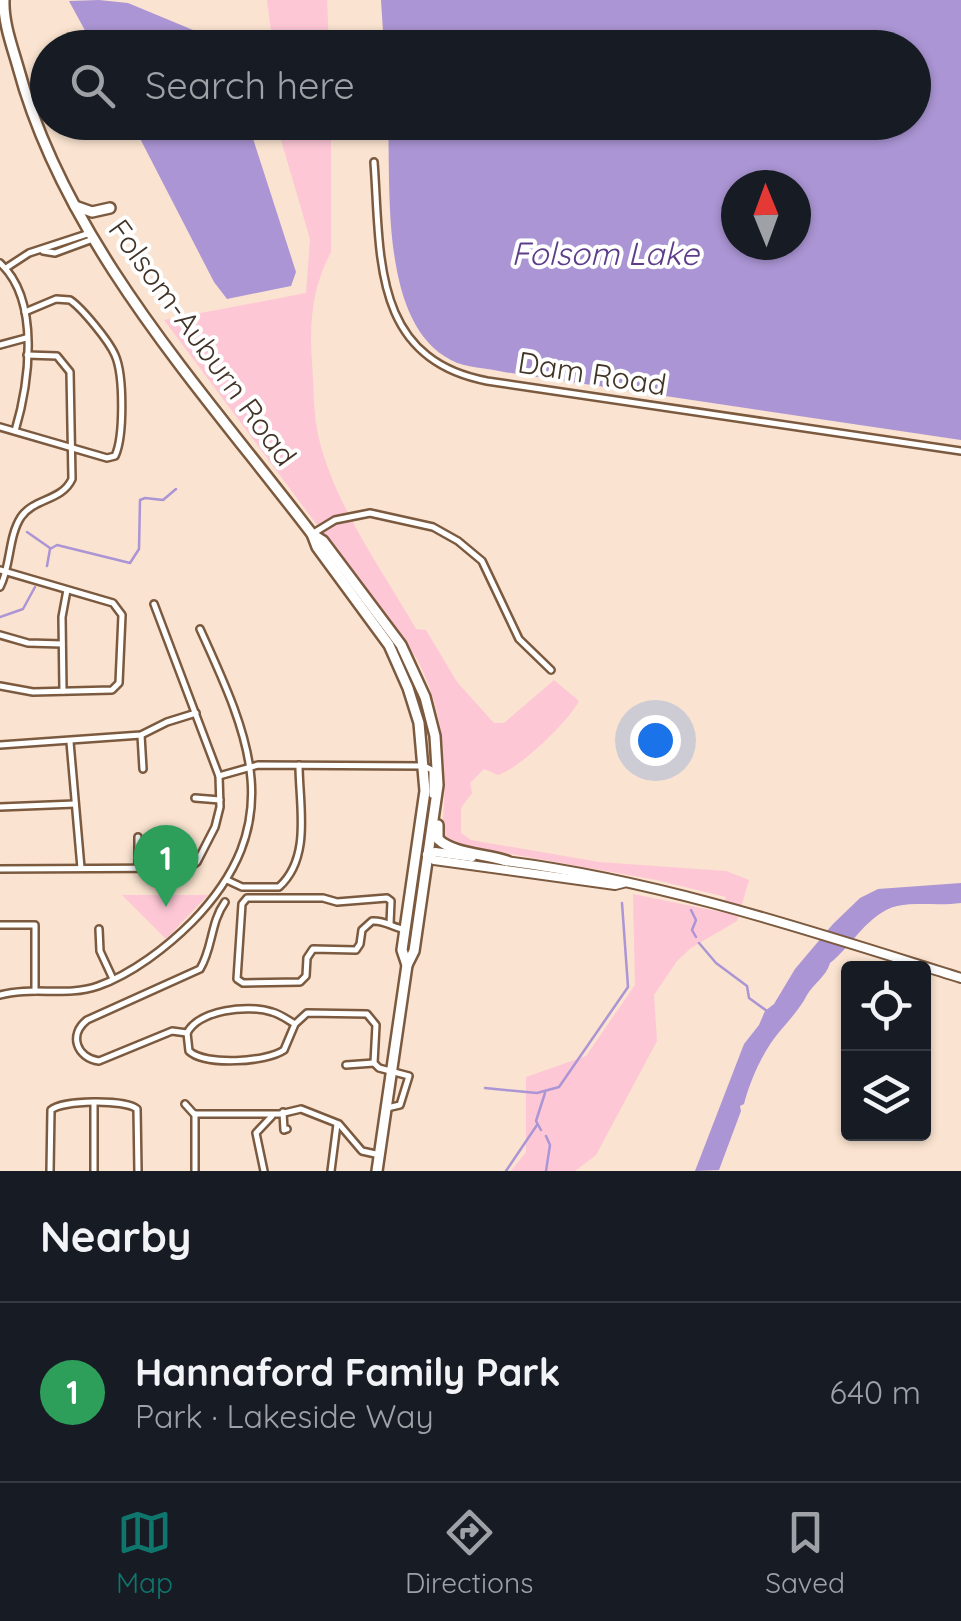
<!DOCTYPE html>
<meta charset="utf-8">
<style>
:root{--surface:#171b24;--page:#20242c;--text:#f1f3f6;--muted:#9ea1a6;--line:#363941;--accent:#0f766e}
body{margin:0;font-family:Quicksand,sans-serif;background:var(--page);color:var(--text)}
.controls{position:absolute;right:30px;bottom:30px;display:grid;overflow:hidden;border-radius:10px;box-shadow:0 2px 8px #0004}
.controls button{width:90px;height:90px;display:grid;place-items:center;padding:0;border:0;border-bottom:2px solid var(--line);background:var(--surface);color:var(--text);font:50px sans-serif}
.compass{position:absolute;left:721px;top:170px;width:90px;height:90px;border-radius:50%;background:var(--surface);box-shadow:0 2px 8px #0004;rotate:359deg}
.you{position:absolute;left:655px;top:740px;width:35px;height:35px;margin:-25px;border:8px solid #fff;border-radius:50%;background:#1a73e8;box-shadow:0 0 0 15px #1a73e833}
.badge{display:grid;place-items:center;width:65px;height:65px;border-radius:50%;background:var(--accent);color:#fff;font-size:32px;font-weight:700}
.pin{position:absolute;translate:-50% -82px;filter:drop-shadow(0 2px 5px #0008)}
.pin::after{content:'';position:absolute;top:52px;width:35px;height:30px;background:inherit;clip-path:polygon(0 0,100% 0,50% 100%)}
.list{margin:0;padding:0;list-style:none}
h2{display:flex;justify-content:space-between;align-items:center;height:130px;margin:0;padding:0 40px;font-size:42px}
h2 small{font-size:32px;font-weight:400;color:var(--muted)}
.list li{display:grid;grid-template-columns:65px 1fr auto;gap:30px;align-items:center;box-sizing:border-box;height:180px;padding:0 40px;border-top:2px solid var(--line)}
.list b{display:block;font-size:38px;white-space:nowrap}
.list p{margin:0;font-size:32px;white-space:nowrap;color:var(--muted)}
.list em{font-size:32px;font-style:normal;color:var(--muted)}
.icon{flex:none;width:55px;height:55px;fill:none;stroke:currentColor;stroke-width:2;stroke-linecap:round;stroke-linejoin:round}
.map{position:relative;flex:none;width:961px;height:1171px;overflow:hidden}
.search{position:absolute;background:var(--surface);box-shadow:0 2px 8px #0004;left:30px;right:30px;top:30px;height:110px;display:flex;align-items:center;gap:25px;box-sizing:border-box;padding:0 35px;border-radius:55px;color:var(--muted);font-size:38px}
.sheet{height:310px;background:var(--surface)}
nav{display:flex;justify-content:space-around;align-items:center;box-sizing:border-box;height:140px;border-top:2px solid var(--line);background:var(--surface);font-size:28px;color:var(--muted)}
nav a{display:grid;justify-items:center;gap:5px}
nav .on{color:var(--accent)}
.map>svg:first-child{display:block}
.green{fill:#fec7d6}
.water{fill:#ab95d4;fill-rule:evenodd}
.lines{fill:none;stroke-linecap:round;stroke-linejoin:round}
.stream{stroke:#ab95d4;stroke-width:2.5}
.minor-casing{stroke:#7b5a3f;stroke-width:10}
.secondary-casing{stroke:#7b5a3f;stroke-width:12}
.primary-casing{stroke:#7b5a3f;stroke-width:14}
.minor{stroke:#fff;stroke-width:5}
.secondary{stroke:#fff;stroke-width:8}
.primary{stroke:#fff;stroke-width:9}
.labels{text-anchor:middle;stroke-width:8;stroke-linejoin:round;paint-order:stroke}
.street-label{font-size:30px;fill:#433428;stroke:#fff}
.water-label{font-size:32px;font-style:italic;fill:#5d3d8a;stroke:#fff}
</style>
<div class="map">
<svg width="961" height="1171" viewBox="0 0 961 1171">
<rect width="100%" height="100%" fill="#fae3d0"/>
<!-- green -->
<g class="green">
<polygon points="267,0 327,0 329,47 273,47"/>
<path d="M 276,123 L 331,123 L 331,252 C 312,288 309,323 312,363 C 314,388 313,414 319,439 C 336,507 381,568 416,629 L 426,630 L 457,682 L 494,723 L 504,723 L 554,680 L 579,701 C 568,722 520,768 498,775 L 484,769 L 470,783 L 472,793 L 461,808 L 461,833 L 471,840 L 599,862 L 726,871 L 749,880 L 737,921 L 691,948 L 677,961 L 654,995 L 657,1041 L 596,1155 L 575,1171 L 511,1171 L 526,1152 L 526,1077 L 586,1056 L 635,985 L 633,894 L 721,912 L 726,897 L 656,880 L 450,843 L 442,834 C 447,770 447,718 417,659 L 164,320 L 306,293 L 310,239 Z"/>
<polygon points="122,895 208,895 166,939"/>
</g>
<!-- water -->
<g class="water">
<polygon points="99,0 128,3 222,42 224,47 94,47 69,1"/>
<path d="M 381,0 L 961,0 L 961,440 L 504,372 C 488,368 465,368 451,360 C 380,324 391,190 388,123 L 914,122 L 914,48 L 384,47 ZM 796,185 L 796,245 L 736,245 L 736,185 Z"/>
<polygon points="132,123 248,123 296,272 291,286 227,299 214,282"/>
<path d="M 961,883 L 961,903 C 940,906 917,902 897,906 C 868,913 852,946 830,963 C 826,977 814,983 807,995 C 796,1016 781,1027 769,1046 C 758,1063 749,1085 744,1104 L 740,1106 L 741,1111 L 719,1170 L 695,1171 L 744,1044 L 759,1025 L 765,1011 L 774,1004 L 795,969 L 833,924 L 860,898 L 878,889 Z"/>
</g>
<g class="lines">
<!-- stream -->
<g class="stream">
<polyline points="27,532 50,548"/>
<polyline points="47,566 50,549 57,545 130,563 139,549 140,500 145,498 163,500 176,489"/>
<polyline points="0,617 23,609 35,587"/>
<polyline points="691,910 696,920 692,930 696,937"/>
<polyline points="699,943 716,963 747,986 749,998 767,1011"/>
<polyline points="485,1088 537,1093 559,1087 628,987 622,903"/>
<polyline points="541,1130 536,1121 545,1093"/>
<polyline points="546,1136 550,1145 546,1171"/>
<polyline points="506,1171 537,1125"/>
</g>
<defs>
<g id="minor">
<path d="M 374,162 C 381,255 371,359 487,381 L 961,451"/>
<polyline points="43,251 55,253 93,239"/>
<path d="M 0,263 C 41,300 29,384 15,431"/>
<polyline points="6,268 29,253 90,233"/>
<polyline points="0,345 26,338"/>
<path d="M 0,427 L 107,458 L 115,456 C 124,437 124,375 115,355 C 109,341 82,308 70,300 L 56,299 L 25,312"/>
<polyline points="312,534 335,520 370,513 433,527 458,541 482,561 519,639 551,670"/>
<polyline points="0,570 113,603 122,615 119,683 112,690 33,692 0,686"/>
<path d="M 0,587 C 11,566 8,537 21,517 C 34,498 62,501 72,479 L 70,372 L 57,356 L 27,355"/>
<polyline points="0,635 28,643 62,644"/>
<polyline points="63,691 62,617 67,590"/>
<polyline points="141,735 143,769"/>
<polyline points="70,742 81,868"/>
<polyline points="0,745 141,735 167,722 196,713"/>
<polyline points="219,776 258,765 424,766 432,770 432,795"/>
<polyline points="195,798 220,800"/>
<polyline points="0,807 75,804"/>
<polyline points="138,837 138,868"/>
<polyline points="0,869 189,868 197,862 215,827 220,807 219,776 154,604"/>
<path d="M 227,880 L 242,887 L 279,887 C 312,857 299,805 299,765"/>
<path d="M 390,924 L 391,901 L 387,898 L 337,902 L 323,898 L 247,898 L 242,904 L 237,979 L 243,983 L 300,982 L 306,976 L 307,958 L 313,949 L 356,950 L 360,944 L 362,930 L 372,921 C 385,920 391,927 403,929"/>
<polyline points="0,925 35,925 35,991"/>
<polyline points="99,929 100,951 113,979"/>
<path d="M 0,995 C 32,986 67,997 98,986 C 132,974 167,947 192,922 C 288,823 251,740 200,629"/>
<path d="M 187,1033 L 189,1051 C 205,1066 267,1062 284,1050 L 295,1024 L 307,1013 L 367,1014 L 376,1025 L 374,1063 L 379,1068 L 409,1076 L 400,1105 L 387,1108"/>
<path d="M 187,1033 L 172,1031 L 99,1061 C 77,1058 68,1035 87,1020 L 200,969 C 213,948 210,923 225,902"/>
<path d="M 187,1033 C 199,1010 248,1004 272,1012 C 280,1014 288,1020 295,1024"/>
<polyline points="346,1065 374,1063"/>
<polyline points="185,1104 194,1114 280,1114 301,1109 339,1124 362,1151 380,1155"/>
<polyline points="283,1112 284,1130 287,1129"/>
<polyline points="195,1114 195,1171"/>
<path d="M 50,1171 L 51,1110 C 62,1100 125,1099 137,1109 L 138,1171"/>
<polyline points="94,1171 94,1103"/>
<polyline points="264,1171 256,1133 272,1116"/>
<polyline points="331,1171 337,1124"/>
</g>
<g id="secondary">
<polyline points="427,855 435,852 472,857"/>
<polyline points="427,855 434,860 615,885 623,883"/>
<path d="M 505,861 C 662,881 810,931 961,978"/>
</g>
<g id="primary">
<path d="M 4,0 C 3,22 12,46 18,67 C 65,243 203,391 312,534 L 317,547 L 389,645 L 408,688 L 419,723 L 425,791 L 402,950 L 407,965"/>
<polyline points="75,206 92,212 110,208"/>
<polyline points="312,534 323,541 401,645 425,697 435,736 438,785 414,951 407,965 377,1171"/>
<path d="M 438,825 L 438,839 C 453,854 486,854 507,861"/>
</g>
</defs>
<!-- minor casing -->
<use href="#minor" class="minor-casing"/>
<!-- secondary casing -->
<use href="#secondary" class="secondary-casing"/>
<!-- primary casing -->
<use href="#primary" class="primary-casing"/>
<!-- minor -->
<use href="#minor" class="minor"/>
<!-- secondary -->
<use href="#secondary" class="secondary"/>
<!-- primary -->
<use href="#primary" class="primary"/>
</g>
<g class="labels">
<!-- street labels -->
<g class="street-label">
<text transform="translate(202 343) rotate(54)" y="10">Folsom-Auburn Road</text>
<text transform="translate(592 374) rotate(9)" y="10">Dam Road</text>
</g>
<!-- water labels -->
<g class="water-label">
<text x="605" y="265">Folsom Lake</text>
</g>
</g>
</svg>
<div class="controls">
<button><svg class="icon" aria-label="locate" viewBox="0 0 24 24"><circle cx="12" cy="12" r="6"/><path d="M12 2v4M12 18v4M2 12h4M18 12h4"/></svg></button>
<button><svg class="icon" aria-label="layers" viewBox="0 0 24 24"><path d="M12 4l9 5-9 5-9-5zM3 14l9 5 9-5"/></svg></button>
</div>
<svg class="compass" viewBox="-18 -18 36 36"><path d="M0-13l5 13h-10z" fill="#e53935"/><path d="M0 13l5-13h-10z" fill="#9ea1a6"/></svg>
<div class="you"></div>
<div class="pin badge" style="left:166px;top:907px;background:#2e9e5b">1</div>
<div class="search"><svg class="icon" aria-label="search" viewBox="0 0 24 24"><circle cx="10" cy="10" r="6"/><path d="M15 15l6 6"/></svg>Search here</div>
</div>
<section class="sheet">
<h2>Nearby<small></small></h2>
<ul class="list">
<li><span class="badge" style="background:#2e9e5b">1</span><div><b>Hannaford Family Park</b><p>Park · Lakeside Way</p></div><em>640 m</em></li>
</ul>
</section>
<nav>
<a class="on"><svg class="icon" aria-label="map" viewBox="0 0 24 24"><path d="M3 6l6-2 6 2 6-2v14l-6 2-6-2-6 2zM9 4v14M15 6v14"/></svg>Map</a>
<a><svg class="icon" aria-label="directions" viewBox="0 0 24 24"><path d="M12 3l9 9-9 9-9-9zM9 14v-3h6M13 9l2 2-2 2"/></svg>Directions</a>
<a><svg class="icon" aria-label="saved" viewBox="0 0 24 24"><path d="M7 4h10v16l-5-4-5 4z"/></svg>Saved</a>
</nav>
